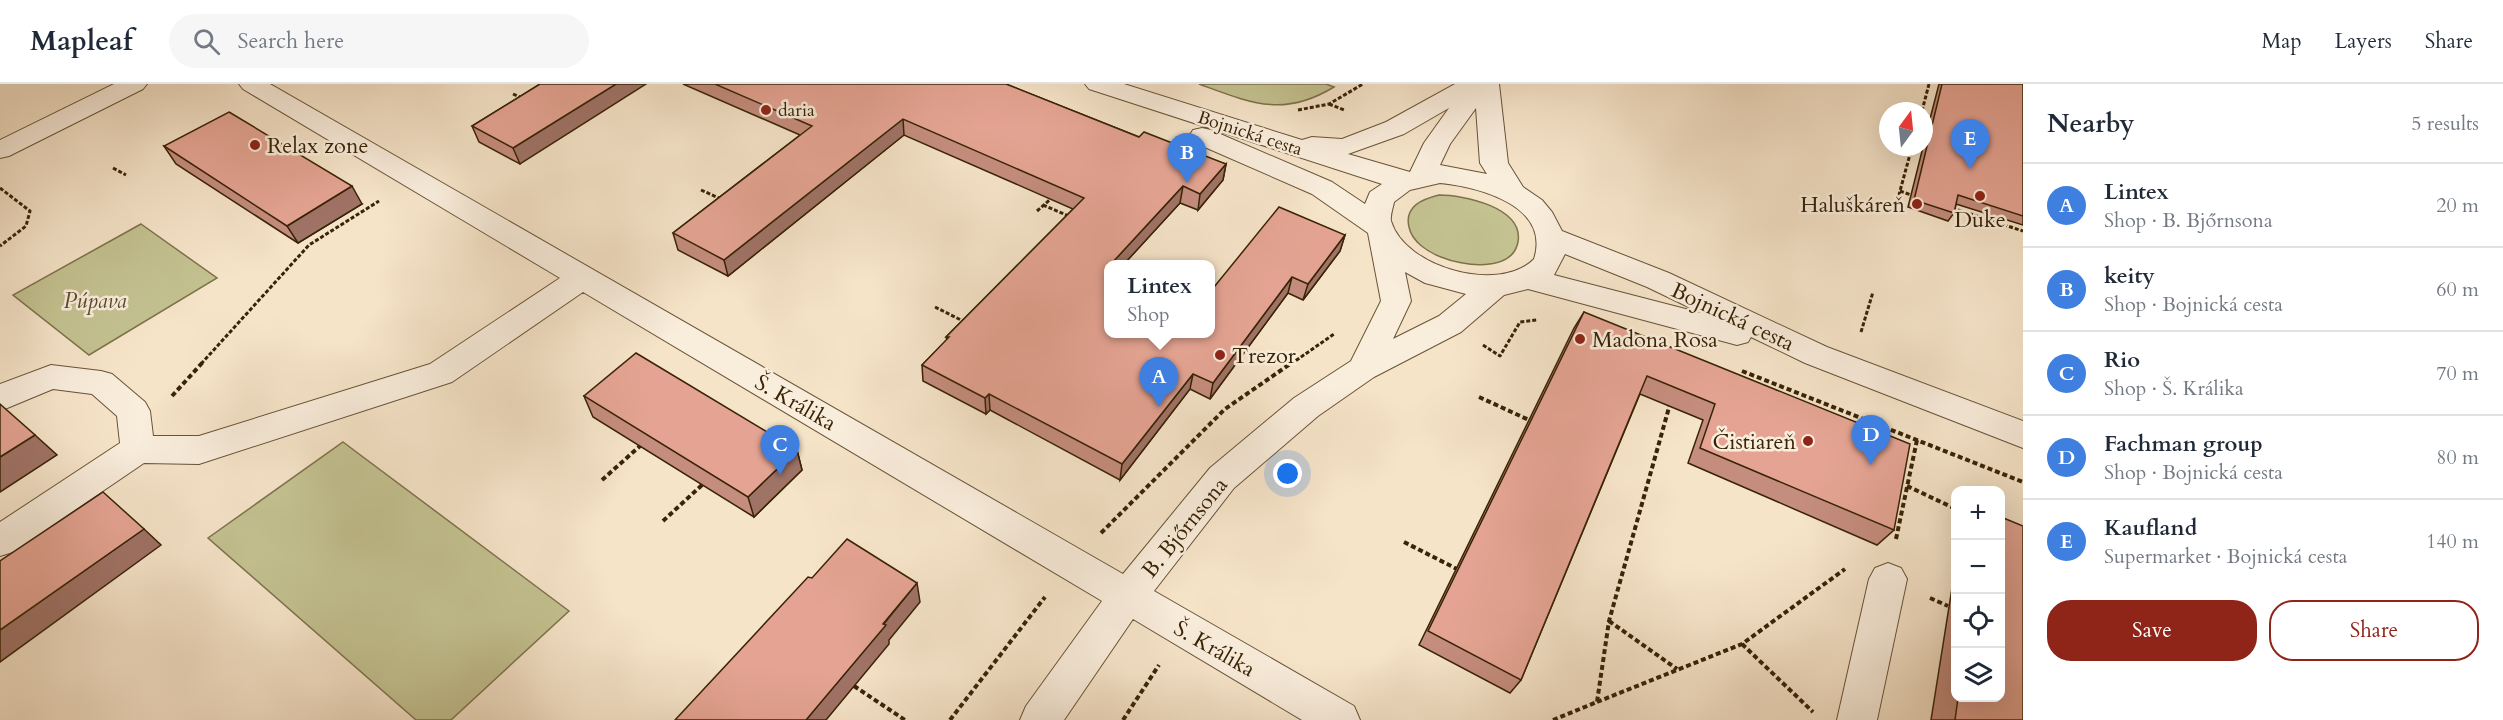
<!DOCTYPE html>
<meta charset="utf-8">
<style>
:root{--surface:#fff;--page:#f6f6f7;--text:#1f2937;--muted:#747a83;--line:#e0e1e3;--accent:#8f2418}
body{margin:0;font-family:Cardo,serif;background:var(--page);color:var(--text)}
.controls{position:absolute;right:18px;bottom:18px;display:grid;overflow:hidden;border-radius:12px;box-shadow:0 6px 24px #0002}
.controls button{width:54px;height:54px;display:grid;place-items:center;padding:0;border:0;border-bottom:2px solid var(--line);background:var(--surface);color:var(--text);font:30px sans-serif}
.compass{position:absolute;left:1879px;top:18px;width:54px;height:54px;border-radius:50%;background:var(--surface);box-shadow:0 6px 24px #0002;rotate:15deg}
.you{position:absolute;left:1288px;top:390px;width:21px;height:21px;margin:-15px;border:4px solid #fff;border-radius:50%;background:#1a73e8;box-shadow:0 0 0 9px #1a73e833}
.badge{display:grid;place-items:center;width:39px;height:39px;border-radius:50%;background:var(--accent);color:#fff;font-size:20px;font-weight:700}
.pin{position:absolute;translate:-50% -50px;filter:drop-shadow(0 2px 3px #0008)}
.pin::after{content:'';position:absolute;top:32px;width:21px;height:18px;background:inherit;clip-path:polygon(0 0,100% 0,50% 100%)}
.popup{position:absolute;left:1104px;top:176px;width:111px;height:78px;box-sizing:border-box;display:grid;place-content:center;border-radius:12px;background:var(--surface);filter:drop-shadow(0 2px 4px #0005);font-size:20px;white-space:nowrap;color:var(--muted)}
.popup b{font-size:22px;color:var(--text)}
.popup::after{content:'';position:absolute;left:50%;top:100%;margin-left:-12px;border:12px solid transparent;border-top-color:var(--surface)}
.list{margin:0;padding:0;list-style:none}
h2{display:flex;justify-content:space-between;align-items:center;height:78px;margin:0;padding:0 24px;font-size:26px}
h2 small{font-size:20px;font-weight:400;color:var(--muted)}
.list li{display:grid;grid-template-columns:39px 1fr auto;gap:18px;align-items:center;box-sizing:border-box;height:84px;padding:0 24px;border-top:2px solid var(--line)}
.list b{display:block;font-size:22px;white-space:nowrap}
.list p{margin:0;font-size:20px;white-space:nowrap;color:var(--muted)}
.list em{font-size:20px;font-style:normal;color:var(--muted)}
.actions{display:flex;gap:12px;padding:18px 24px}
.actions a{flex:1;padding:14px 0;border:2px solid var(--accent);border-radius:24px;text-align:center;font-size:21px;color:var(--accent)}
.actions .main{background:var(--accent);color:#fff}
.icon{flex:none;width:33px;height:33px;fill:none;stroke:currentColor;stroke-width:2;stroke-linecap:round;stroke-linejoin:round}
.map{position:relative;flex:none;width:2023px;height:636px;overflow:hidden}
header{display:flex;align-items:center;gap:36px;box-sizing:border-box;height:84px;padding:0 30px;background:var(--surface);border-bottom:2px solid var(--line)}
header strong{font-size:28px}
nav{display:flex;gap:33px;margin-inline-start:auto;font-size:21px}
.search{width:420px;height:54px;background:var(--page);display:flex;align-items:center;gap:15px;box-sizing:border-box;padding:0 21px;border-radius:33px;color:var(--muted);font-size:22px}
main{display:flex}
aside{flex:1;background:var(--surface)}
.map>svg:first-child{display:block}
.green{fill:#c4c291;stroke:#7e724b;stroke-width:1.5}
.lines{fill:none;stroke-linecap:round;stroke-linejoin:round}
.minor-casing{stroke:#685336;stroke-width:2}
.path-far1{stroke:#382305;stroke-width:3;stroke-dasharray:4 2;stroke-linecap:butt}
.path{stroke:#382305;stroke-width:4;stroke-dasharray:5 3;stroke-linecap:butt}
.minor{fill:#f9eddc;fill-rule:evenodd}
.wall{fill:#c58d7e;stroke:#382305;stroke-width:1.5}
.shaded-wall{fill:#a07367;stroke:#382305;stroke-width:1.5}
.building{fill:#e5a493;stroke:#382305;stroke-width:1.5}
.poi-dot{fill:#8f2418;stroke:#f9eddc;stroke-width:2}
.labels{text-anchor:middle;stroke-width:5;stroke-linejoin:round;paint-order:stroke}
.far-poi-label{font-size:18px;fill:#382305;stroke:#f9eddc;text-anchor:start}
.far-street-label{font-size:18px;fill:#382305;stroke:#f9eddc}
.poi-label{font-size:22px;fill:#382305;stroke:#f9eddc;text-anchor:start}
.park-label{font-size:22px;font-style:italic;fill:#5b4b28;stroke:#f9eddc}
.street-label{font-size:22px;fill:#382305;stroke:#f9eddc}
</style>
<header>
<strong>Mapleaf</strong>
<div class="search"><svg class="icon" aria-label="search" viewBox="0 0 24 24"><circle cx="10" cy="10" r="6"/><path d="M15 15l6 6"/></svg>Search here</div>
<nav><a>Map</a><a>Layers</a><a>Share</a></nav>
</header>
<main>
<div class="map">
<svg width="2023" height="636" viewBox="0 0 2023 636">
<rect width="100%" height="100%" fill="#f6e4c9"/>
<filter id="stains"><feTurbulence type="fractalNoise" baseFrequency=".00333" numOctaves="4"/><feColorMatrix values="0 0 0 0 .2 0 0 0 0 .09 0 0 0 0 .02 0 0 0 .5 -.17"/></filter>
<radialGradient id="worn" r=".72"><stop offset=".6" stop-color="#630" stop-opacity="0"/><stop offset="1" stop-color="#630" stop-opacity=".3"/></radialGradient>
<!-- green -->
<g class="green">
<path d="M 1199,0 L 1326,0 L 1334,3 C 1283,34 1251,19 1199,0 Z"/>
<path d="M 1439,111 C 1463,111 1524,123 1518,158 C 1512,189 1462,182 1441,173 C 1428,168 1412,158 1409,143 C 1404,122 1423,115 1439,111 Z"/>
<polygon points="141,140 217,194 89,271 13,211"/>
<polygon points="343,358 569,527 451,636 416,636 208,454"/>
</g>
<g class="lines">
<defs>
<g id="minor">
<polygon points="114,0 147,0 143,5 9,72 0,74 0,56"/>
<path d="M 239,0 L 270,0 L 1123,490 L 1210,384 L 1294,314 L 1351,277 L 1381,217 L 1368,149 L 1312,110 L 1193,58 L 1189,52 L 1193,46 L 1202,44 L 1211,46 L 1332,98 L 1365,120 L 1370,108 L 1382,100 L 1089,5 L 1085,0 L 1124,0 L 1302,56 L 1312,53 L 1342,55 L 1386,38 L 1455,0 L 1499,0 L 1508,79 L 1523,103 L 1542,116 L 1552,128 L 1562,147 L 1669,189 L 1827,263 L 2023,337 L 2023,364 L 1805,279 L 1751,253 L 1748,258 L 1737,261 L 1528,205 L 1504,211 L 1461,248 L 1374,293 L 1318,332 L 1234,404 L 1154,507 L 1354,622 L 1360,636 L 1302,636 L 1133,535 L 1064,636 L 1020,636 L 1026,622 L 1102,517 L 583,208 L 452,298 L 199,380 L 144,379 L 13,468 L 0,472 L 0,438 L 120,359 L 117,332 L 92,310 L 53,305 L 0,327 L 0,300 L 51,281 L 101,287 L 112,290 L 145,318 L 150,327 L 153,352 L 199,352 L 430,280 L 560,194 L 243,5 ZM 1449,24 L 1424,59 L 1410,88 L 1348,70 L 1404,50 ZM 1476,24 L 1480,79 L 1487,90 L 1440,81 L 1450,60 ZM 1440,99 C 1478,103 1551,121 1534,175 C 1500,210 1405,184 1391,137 C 1390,131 1393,124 1394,118 L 1410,106 ZM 1565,170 L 1647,203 L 1701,229 L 1554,191 ZM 1405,188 L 1425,199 L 1466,210 L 1439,232 L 1393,255 L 1411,217 Z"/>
<polygon points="1888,479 1901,484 1907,495 1877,636 1837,636 1869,495 1875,484"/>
</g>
</defs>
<!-- minor casing -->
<use href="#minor" class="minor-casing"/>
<!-- path-far1 -->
<g class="path-far1">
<polyline points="513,10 522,14"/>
<polyline points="1329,20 1344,26"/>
<polyline points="1298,26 1329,20 1363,0"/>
<polyline points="1922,27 1929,0"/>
<polyline points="1918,63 1922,64"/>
<polyline points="113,84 126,91"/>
<polyline points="0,104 30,127 26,142 0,162"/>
<polyline points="701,106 721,115"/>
<polyline points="1900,107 1914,112"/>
<polyline points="1043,121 1071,133"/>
<polyline points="1952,124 2023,147"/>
<polyline points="1037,127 1053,113"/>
<polyline points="1894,129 1912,63"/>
<polyline points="935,223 965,238"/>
<polyline points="1861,248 1873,208"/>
<polyline points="1483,261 1500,272 1520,238 1537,236"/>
<polyline points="201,280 309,161 379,117"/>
<polyline points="1291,280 1334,250"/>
</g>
<!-- path -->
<g class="path">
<polyline points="1742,287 2023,398"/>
<polyline points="172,312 203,278"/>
<polyline points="1479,313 1529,336"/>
<polyline points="602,396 640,362"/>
<polyline points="1907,402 1956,425"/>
<polyline points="663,437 702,401"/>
<polyline points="1101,449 1225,325 1293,278"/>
<polyline points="1896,455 1917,356"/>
<polyline points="1404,458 1457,485"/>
<polyline points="1930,514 1948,522"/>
<polyline points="1609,537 1677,585"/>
<polyline points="1742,560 1813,628"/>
<polyline points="854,602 905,636"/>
<polyline points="1597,618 1742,560 1845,485"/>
<polyline points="950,636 1045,513"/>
<polyline points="1123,636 1159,581"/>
<polyline points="1553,636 1597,618 1609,537 1670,320"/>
</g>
<!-- minor -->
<use href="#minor" class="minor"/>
</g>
<!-- wall -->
<g class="wall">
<polygon points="540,0 520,80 479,58 472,42"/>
<polygon points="683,0 1006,0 1139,53 1226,80 1223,96 1198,126 1180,119 1124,180 1108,180 1210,249 1345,151 1340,167 1303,216 1288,209 1210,315 1190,305 1120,396 990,326 986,330 923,297 922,281 947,256 946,253 1073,125 904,51 728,192 678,166 673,149 800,51"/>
<polygon points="1939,0 2023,0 2023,141 1956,120 1954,129 1948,137 1908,123 1923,63 1924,63 1924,58"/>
<polygon points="164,62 362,120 298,159 176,80"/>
<polygon points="1584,228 1894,446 1877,461 1688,379 1703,336 1640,310 1521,596 1510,609 1419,561 1574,244"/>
<polygon points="584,312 797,366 802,386 754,433 593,333"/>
<polygon points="1956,479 1956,614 2001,614 2023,636 1931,636"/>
</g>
<!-- shaded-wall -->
<g class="shaded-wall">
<polygon points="616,0 646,0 520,80 513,64"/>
<polygon points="903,35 904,51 728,192 724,176"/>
<polygon points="1226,80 1223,96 1198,126 1200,110"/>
<polygon points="352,102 362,120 298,159 287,142"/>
<polygon points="1183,102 1180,119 1124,180 1111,180"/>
<polygon points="1345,151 1340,167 1303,216 1308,200"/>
<polygon points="1292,193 1288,209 1210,315 1213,299"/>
<polygon points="1193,290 1190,305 1120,396 1122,380"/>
<polygon points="989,310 990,326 986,330 985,314"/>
<polygon points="35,351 57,371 0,408 0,373"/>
<polygon points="797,366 802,386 754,433 748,413"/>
<polygon points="144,445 161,461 0,578 0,546"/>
<polygon points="917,499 920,518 889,556 889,560 826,636 806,636"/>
</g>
<!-- building -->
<g class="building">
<polygon points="540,0 616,0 513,64 472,42"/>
<polygon points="715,0 1006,0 1139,53 1144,48 1226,80 1200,110 1183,102 1111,180 1108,180 1108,249 1210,249 1210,208 1279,123 1345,151 1308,200 1292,193 1213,299 1193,290 1122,380 989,310 985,314 922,281 949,253 946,253 1084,114 903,35 724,176 673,149 812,42"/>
<polygon points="1942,0 2023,0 2023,132 1958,111 1954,129 1914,116"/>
<polygon points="229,28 352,102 287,142 164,62"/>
<polygon points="1584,228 1910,360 1894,446 1700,364 1715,320 1647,292 1521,596 1428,547"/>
<polygon points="636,269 797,366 748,413 584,312"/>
<polygon points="0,320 35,351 0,373"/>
<polygon points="103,408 144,445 0,546 0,477"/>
<polygon points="2001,433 2023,442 2023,636 1955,636 1958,614 2001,614"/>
<polygon points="847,455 917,499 883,540 886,541 806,636 675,636 808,493 812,494"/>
</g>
<!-- markers -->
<g class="poi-dot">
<circle cx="766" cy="26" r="6"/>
<circle cx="255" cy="61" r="6"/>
<circle cx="1980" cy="112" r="6"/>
<circle cx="1917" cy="120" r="6"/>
<circle cx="1580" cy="255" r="6"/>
<circle cx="1220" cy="271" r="6"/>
<circle cx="1808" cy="357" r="6"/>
</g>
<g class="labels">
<!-- far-poi labels -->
<g class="far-poi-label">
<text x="778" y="32">daria</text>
</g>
<!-- far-street labels -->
<g class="far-street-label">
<text transform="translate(1250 49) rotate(18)" y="6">Bojnická cesta</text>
</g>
<!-- poi labels -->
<g class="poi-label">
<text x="267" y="69">Relax zone</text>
<text x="1905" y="128" text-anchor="end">Haluškáreň</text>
<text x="1980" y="143" text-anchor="middle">Duke</text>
<text x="1592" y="263">Madona Rosa</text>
<text x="1232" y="279">Trezor</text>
<text x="1796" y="365" text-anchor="end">Čistiareň</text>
</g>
<!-- park labels -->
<g class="park-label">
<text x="95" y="224">Púpava</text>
</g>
<!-- street labels -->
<g class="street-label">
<text transform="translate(1733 232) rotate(25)" y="8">Bojnická cesta</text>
<text transform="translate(796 318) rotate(30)" y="8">Š. Králika</text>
<text transform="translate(1184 443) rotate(-51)" y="8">B. Bjőrnsona</text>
<text transform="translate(1215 564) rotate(30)" y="8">Š. Králika</text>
</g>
</g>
<rect width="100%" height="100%" filter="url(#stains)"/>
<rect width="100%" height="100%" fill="url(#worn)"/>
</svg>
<div class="controls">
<button>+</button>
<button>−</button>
<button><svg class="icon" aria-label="locate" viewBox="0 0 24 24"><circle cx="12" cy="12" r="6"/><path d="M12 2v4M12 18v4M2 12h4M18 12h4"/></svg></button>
<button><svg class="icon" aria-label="layers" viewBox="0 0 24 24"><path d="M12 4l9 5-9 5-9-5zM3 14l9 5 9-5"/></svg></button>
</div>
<svg class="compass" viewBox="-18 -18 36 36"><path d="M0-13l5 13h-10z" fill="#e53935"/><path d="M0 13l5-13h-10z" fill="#747a83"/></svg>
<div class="you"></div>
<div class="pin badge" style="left:1159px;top:323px;background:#3f7fe0">A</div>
<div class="popup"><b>Lintex</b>Shop</div>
<div class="pin badge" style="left:1187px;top:99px;background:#3f7fe0">B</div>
<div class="pin badge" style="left:780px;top:391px;background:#3f7fe0">C</div>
<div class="pin badge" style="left:1871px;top:381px;background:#3f7fe0">D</div>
<div class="pin badge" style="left:1970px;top:85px;background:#3f7fe0">E</div>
</div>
<aside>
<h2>Nearby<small>5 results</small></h2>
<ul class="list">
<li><span class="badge" style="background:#3f7fe0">A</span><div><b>Lintex</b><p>Shop · B. Bjőrnsona</p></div><em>20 m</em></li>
<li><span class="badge" style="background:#3f7fe0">B</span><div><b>keity</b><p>Shop · Bojnická cesta</p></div><em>60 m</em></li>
<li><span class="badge" style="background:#3f7fe0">C</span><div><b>Rio</b><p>Shop · Š. Králika</p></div><em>70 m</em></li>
<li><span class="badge" style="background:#3f7fe0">D</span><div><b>Fachman group</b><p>Shop · Bojnická cesta</p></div><em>80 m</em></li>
<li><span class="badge" style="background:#3f7fe0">E</span><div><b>Kaufland</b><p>Supermarket · Bojnická cesta</p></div><em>140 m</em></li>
</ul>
<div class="actions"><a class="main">Save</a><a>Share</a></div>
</aside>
</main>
